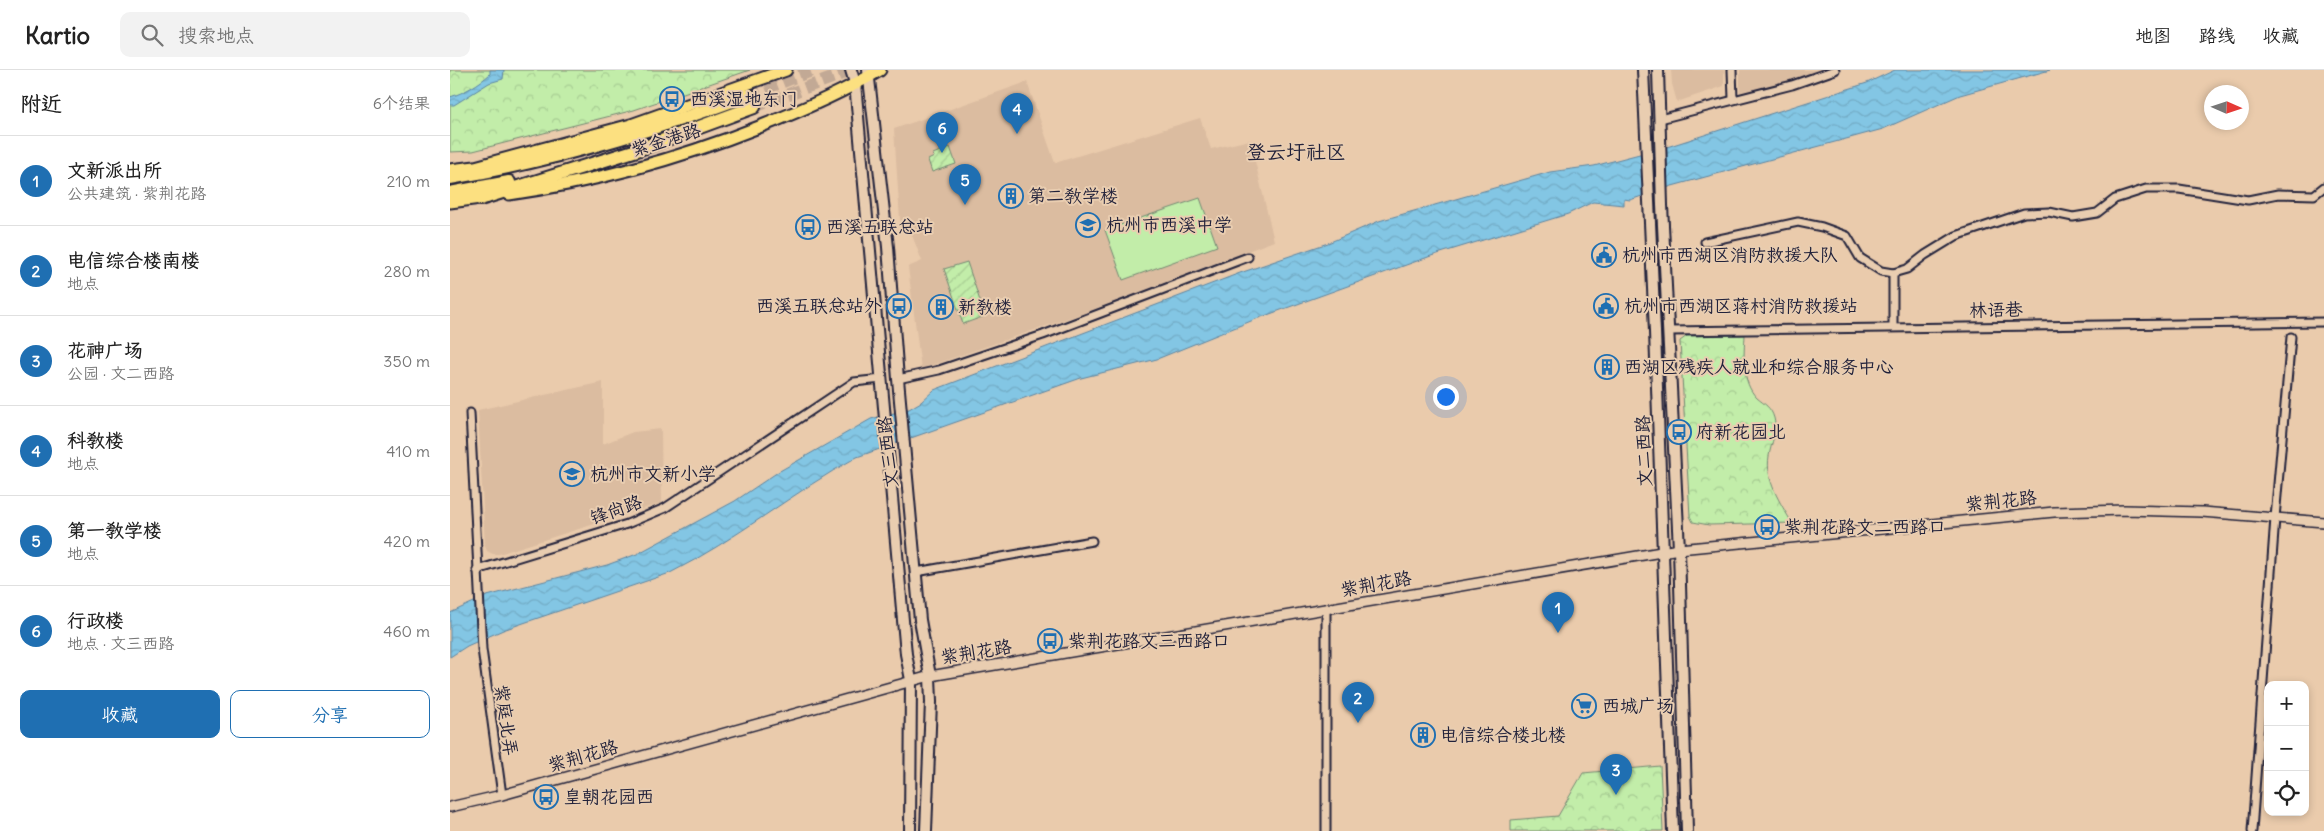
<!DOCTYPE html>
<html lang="zh">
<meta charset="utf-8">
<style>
:root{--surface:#fff;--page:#f2f2f2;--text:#222;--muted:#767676;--line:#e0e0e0;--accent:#1f6fb2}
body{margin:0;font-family:Delius,"LXGW WenKai TC",sans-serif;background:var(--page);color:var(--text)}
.controls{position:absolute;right:15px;bottom:15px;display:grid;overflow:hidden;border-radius:10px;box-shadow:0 2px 8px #0003}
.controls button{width:45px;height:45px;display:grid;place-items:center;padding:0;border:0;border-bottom:1px solid var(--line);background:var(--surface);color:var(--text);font:25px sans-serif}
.compass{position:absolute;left:1754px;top:15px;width:45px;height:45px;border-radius:50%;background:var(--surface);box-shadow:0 2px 8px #0003;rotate:93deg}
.you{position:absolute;left:995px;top:326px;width:18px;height:18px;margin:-12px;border:4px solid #fff;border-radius:50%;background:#1a73e8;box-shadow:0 0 0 8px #1a73e833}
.badge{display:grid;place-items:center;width:32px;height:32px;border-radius:50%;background:var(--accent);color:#fff;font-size:16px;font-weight:700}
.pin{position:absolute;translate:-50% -41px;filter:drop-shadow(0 1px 2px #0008)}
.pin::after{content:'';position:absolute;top:26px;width:18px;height:15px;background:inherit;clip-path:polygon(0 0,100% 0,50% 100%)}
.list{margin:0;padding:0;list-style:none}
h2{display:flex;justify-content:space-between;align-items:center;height:65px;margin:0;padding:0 20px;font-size:21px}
h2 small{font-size:16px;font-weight:400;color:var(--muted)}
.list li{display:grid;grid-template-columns:32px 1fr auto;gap:15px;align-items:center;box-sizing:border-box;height:90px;padding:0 20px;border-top:1px solid var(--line)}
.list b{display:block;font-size:19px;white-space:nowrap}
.list p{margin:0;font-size:16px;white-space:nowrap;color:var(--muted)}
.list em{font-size:16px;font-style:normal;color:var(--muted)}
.actions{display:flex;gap:10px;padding:15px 20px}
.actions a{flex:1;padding:11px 0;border:1px solid var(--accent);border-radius:10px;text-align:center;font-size:18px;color:var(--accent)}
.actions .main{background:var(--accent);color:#fff}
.icon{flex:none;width:28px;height:28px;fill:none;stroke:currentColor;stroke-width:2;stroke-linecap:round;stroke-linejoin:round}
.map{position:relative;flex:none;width:1874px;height:761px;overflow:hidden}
header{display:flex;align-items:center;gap:30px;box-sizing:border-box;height:70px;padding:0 25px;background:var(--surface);border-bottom:1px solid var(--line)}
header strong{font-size:24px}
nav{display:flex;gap:28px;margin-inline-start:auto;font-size:18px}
.search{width:350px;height:45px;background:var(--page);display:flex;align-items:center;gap:12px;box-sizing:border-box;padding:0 18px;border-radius:10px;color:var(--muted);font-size:19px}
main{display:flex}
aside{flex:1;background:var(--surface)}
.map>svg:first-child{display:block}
.built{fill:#dbbca0}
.park{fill:url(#park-crowns);stroke:#728872}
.garden{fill:url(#garden-furrows);stroke:#728872}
.pitch{fill:#c2eda9;stroke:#728872}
.water{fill:url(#water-waves);stroke:#5c84a0}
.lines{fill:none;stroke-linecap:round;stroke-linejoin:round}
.trunk-tunnel{stroke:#c2a995;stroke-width:12;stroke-dasharray:12 6;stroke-linecap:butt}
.minor-casing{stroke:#22223b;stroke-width:11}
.tertiary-casing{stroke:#22223b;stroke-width:12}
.secondary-casing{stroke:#22223b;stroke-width:14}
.primary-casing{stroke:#22223b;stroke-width:15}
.trunk-casing{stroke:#22223b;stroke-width:16}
.minor{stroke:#e9cdb0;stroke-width:7}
.tertiary{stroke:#e9cdb0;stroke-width:9}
.secondary{stroke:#e9cdb0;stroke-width:10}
.primary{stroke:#fce080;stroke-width:11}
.trunk{stroke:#fce080;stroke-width:12}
.labels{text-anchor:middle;stroke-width:4;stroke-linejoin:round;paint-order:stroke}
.poi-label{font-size:18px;fill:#22223b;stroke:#e9cdb0;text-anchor:start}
.street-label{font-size:18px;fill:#22223b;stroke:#e9cdb0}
.quarter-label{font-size:20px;fill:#22223b;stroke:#e9cdb0}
</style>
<header>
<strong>Kartio</strong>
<div class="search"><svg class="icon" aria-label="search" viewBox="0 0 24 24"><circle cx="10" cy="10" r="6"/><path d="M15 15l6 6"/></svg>搜索地点</div>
<nav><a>地图</a><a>路线</a><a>收藏</a></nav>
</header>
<main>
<aside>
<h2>附近<small>6个结果</small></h2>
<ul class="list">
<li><span class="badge">1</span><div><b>文新派出所</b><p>公共建筑 · 紫荆花路</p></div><em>210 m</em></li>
<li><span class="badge">2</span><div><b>电信综合楼南楼</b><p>地点</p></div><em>280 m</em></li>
<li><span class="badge">3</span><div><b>花神广场</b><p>公园 · 文二西路</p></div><em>350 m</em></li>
<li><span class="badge">4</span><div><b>科教楼</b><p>地点</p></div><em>410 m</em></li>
<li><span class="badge">5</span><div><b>第一教学楼</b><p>地点</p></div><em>420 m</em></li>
<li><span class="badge">6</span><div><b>行政楼</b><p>地点 · 文三西路</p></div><em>460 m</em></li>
</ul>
<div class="actions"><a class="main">收藏</a><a>分享</a></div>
</aside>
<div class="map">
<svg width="1874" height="761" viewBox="0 0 1874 761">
<defs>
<pattern id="park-crowns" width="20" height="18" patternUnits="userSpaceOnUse" patternTransform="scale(1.25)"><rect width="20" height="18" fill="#c2eda9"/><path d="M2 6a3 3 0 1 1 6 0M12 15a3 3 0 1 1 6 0" fill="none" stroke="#a6cb92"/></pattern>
<pattern id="garden-furrows" width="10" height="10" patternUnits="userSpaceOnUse" patternTransform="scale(1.25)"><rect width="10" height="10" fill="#c2eda9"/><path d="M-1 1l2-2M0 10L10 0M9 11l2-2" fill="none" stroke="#a6cb92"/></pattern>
<pattern id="water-waves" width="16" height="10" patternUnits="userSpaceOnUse" patternTransform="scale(1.25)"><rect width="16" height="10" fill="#83c6e4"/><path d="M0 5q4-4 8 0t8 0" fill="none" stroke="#71aac4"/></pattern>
</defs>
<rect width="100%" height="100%" fill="#eacbac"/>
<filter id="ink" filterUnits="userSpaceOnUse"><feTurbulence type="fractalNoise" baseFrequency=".02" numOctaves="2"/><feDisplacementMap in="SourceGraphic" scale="10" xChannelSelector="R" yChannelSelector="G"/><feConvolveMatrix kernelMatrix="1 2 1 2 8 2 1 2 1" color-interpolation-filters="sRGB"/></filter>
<g filter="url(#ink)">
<!-- built -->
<g class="built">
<polygon points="1221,0 1274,0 1274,16 1227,32 1222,14"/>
<polygon points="1290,0 1370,0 1335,12 1290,22"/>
<polygon points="577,12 605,93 750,48 761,79 800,70 824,171 634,243 471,299 458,197 472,191 460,160 450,150 444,59"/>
<polygon points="153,312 153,374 183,362 211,359 212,433 49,484 43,484 37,481 35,476 28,340"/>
</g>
<!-- park -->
<g class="park">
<polygon points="0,0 300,0 184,40 23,81 0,82"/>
<path d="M 1295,265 C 1294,285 1291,312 1307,328 C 1314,334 1321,337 1324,348 C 1328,361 1321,373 1319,386 C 1315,411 1330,432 1342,453 L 1259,455 L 1243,452 L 1240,446 L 1230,271 L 1237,266 Z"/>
<polygon points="1210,696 1213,761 1061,761 1061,750 1108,746 1133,703"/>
</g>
<!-- garden -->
<g class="garden">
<polygon points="500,77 506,94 482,102 478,90 484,87 483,84"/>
<polygon points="517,192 535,246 513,254 494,199"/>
</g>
<!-- pitch -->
<polygon class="pitch" points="750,128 767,176 673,210 655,160"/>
<!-- water -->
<g class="water">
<path d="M 40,0 L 54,0 L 53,9 L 39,13 L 4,35 L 0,35 L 0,27 C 14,23 29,14 40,4 Z"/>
<path d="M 1445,0 L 1600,0 L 1510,25 L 1433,59 L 1222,116 L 1180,130 L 1174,129 L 1174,135 L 1143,132 L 1118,144 L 981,186 L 806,249 L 707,289 L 631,308 L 407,387 C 343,422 286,470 220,503 L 53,560 L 17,576 L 0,587 L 0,543 L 37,526 L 157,495 L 187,484 L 285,431 L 328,402 L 421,349 L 459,339 L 471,332 L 484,320 L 790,203 L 878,173 L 929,151 L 1100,102 L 1144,96 L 1220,76 L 1417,13 Z"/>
</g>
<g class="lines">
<!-- trunk-tunnel -->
<g class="trunk-tunnel">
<polyline points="299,25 364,0"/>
<polyline points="304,37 403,0"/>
</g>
<defs>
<g id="minor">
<polyline points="1282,0 1283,29"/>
<polyline points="1210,49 1342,15 1385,0"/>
<polyline points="1255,172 1348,152 1372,157 1397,166 1410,188 1431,201 1443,203 1457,199 1475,185 1506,166 1574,143 1599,142 1623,147 1647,143 1665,129 1696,119 1729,119 1798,130 1828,124 1864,125 1874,117"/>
<polyline points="1443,203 1443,257"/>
<polyline points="1219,261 1874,252"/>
<polyline points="448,309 489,300 593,265 798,187"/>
<polyline points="20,343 32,579 52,725"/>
<polyline points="27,500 177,454 215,438 404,312 432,309"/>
<polyline points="466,502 642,471"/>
<polyline points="876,539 876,761"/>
<polyline points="1802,761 1825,448 1841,267"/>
</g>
<polyline id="tertiary" points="0,737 52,725 480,606 1229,479 1604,442 1675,440 1752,442 1874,452"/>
<g id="secondary">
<polyline points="401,0 405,13 456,584 461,610 460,761"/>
<polyline points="418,0 438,177 448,309 470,550 480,606 481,632 476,761"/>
<polyline points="1193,0 1205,262 1223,761"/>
<polyline points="1208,0 1212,135 1229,479 1237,761"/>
</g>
<g id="primary">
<polyline points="0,100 25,97 181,55 336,0"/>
<path d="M 59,124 C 145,112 228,89 309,57 C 350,41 392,23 430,0"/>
<polyline points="0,132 38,127"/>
</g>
<g id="trunk">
<path d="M 0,108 C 104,91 200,62 299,25"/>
<polyline points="0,123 59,112"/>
<polyline points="30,129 187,80 304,37"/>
</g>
</defs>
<!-- minor casing -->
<use href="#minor" class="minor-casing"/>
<!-- tertiary casing -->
<use href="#tertiary" class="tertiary-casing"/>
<!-- secondary casing -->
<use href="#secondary" class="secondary-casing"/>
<!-- primary casing -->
<use href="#primary" class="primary-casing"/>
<!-- trunk casing -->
<use href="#trunk" class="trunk-casing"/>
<!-- minor -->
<use href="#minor" class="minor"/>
<!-- tertiary -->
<use href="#tertiary" class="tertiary"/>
<!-- secondary -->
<use href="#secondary" class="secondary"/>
<!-- primary -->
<use href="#primary" class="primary"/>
<!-- trunk -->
<use href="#trunk" class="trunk"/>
</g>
</g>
<!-- icons -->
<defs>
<symbol id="bus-ring" viewBox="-11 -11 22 22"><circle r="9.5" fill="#e9cdb0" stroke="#1f6fb2" stroke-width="1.5"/><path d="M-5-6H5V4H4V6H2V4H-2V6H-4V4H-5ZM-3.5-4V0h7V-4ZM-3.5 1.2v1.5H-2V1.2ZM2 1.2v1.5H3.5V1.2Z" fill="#1f6fb2"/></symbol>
<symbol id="building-ring" viewBox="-11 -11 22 22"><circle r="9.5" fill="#e9cdb0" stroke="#1f6fb2" stroke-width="1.5"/><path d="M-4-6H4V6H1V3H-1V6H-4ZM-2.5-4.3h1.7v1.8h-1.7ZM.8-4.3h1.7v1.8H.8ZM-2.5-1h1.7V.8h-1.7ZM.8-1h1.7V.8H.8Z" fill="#1f6fb2"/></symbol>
<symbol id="school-ring" viewBox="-11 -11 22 22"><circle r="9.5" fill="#e9cdb0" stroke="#1f6fb2" stroke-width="1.5"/><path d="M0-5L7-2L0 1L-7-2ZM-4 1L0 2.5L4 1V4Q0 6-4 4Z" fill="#1f6fb2"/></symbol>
<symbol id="civic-ring" viewBox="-11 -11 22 22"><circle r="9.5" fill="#e9cdb0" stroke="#1f6fb2" stroke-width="1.5"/><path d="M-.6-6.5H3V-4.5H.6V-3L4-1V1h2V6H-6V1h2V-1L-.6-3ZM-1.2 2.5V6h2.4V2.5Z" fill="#1f6fb2"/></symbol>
<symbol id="supermarket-ring" viewBox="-11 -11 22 22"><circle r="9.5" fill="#e9cdb0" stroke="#1f6fb2" stroke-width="1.5"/><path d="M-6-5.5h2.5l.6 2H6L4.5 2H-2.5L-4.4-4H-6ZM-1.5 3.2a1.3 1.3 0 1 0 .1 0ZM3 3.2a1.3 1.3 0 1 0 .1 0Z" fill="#1f6fb2"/></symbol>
</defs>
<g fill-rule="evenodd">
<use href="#bus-ring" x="208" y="15" width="28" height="28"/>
<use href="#building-ring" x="547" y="112" width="28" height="28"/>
<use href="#school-ring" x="624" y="141" width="28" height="28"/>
<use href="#bus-ring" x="344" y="143" width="28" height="28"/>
<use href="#civic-ring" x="1140" y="171" width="28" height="28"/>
<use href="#bus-ring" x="435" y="222" width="28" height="28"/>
<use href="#civic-ring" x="1142" y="222" width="28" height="28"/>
<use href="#building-ring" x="477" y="223" width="28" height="28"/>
<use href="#building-ring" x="1143" y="283" width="28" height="28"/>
<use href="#bus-ring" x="1215" y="348" width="28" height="28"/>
<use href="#school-ring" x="108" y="390" width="28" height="28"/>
<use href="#bus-ring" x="1303" y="443" width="28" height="28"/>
<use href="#bus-ring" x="586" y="557" width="28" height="28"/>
<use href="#supermarket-ring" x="1120" y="622" width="28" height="28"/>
<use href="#building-ring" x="959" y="651" width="28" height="28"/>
<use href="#bus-ring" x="82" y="713" width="28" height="28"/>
</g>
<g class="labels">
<!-- poi labels -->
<g class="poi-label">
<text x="240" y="35">西溪湿地东门</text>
<text x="578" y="132">第二教学楼</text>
<text x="656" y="161">杭州市西溪中学</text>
<text x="376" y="163">西溪五联总站</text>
<text x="1172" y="191">杭州市西湖区消防救援大队</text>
<text x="432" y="242" text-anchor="end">西溪五联总站外</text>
<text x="1174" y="242">杭州市西湖区蒋村消防救援站</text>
<text x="508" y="243">新教楼</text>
<text x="1174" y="303">西湖区残疾人就业和综合服务中心</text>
<text x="1246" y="368">府新花园北</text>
<text x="140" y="410">杭州市文新小学</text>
<text x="1334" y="463">紫荆花路文二西路口</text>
<text x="618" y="577">紫荆花路文三西路口</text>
<text x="1152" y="642">西城广场</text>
<text x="990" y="671">电信综合楼北楼</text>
<text x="114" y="733">皇朝花园西</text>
</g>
<!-- street labels -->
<g class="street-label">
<text transform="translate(216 70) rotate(-17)" y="6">紫金港路</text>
<text transform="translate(1546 240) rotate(-1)" y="6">林语巷</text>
<text transform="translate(1194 381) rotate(-92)" y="6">文二西路</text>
<text transform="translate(438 382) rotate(-96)" y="6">文三西路</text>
<text transform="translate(1551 431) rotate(-6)" y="6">紫荆花路</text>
<text transform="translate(166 440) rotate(-20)" y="6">锋尚路</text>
<text transform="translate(926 514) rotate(-10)" y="6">紫荆花路</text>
<text transform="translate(526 582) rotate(-9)" y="6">紫荆花路</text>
<text transform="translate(56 650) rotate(82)" y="6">紫庭北弄</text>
<text transform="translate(133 686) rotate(-16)" y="6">紫荆花路</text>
</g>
<!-- quarter labels -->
<g class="quarter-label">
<text x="846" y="89">登云圩社区</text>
</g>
</g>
</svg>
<div class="controls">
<button>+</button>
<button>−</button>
<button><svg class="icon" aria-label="locate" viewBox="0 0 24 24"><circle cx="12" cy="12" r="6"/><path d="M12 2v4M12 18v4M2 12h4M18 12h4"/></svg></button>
</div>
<svg class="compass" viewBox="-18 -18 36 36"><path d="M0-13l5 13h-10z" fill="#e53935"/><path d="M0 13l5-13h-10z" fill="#767676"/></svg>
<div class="you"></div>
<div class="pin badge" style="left:1108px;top:563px">1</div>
<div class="pin badge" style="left:908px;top:653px">2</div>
<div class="pin badge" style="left:1166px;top:725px">3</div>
<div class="pin badge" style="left:567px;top:64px">4</div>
<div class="pin badge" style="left:515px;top:135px">5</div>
<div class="pin badge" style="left:492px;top:83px">6</div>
</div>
</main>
